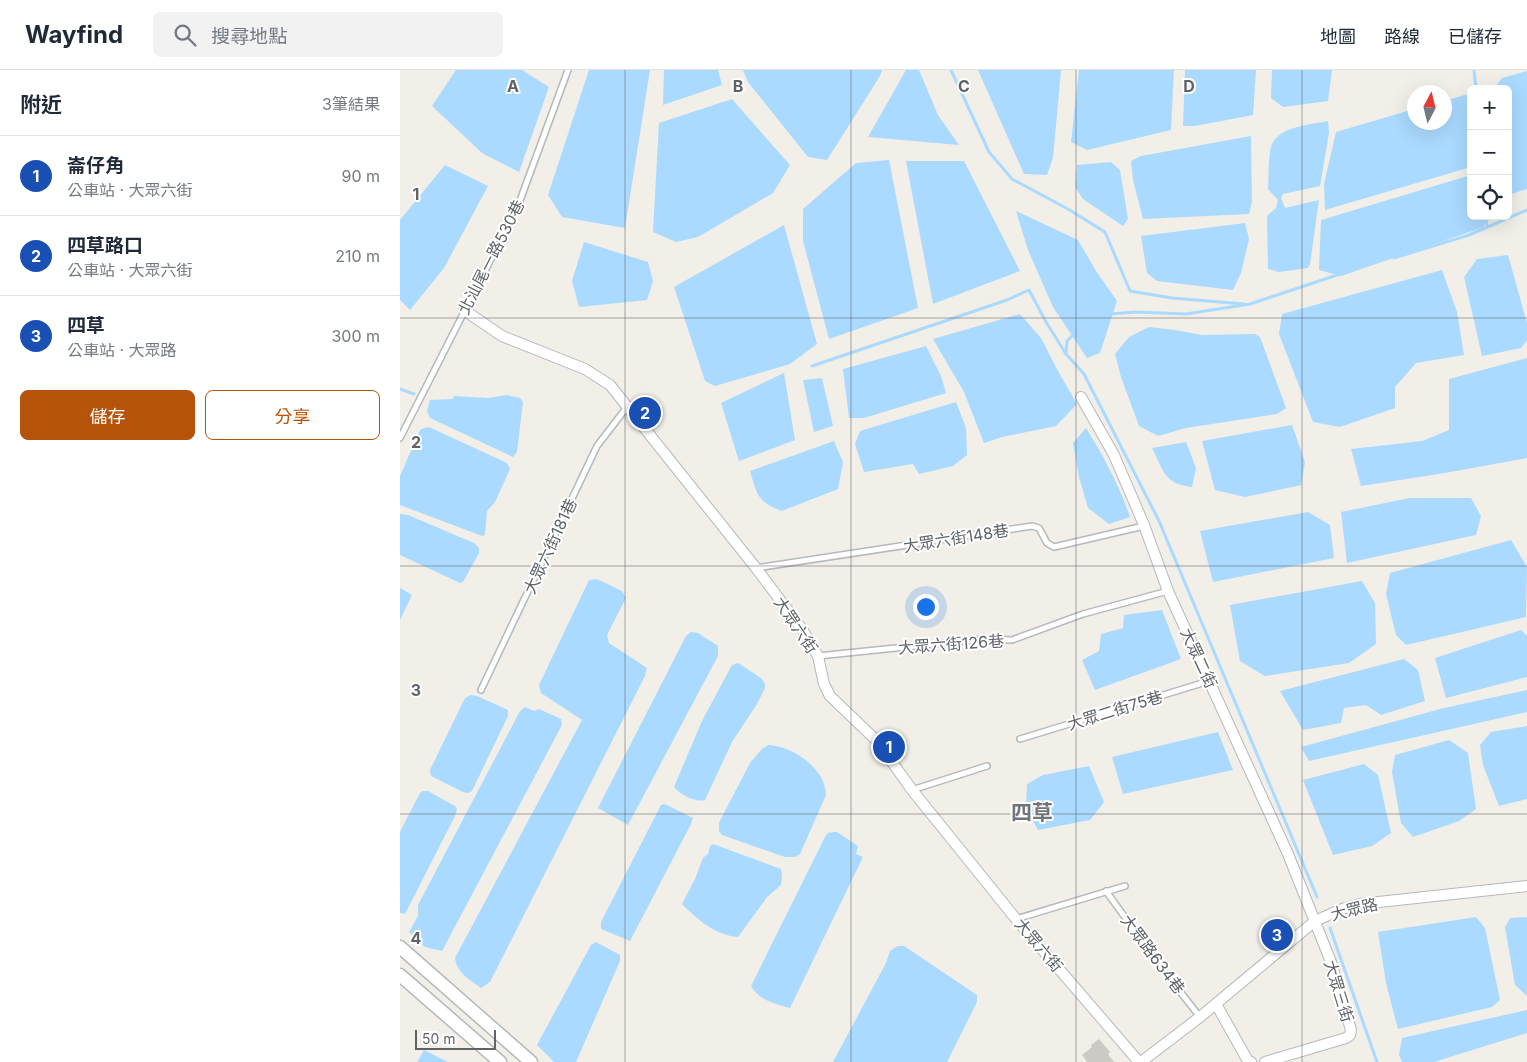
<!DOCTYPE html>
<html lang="zh-TW">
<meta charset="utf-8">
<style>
:root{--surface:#fff;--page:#f2f2f3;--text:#1f2937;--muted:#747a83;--line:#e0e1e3;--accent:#b45309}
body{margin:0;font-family:Inter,"Noto Sans TC",sans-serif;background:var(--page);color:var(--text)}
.controls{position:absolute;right:15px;top:15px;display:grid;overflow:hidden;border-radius:8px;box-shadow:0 5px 20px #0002}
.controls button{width:45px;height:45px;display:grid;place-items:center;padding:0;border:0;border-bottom:1px solid var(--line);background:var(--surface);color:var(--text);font:25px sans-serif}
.compass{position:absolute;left:1007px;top:15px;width:45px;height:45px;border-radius:50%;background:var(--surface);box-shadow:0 5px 20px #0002;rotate:7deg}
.scale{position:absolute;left:15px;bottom:12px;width:81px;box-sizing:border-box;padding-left:5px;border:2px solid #5f6368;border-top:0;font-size:14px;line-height:18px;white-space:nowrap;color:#5f6368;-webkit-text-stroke:4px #fff;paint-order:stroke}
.you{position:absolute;left:525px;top:536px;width:18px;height:18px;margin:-12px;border:4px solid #fff;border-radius:50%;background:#1a73e8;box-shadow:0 0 0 8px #1a73e833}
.badge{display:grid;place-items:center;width:32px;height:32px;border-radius:50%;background:var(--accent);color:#fff;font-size:16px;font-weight:700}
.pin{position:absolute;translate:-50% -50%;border:2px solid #fff;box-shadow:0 1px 5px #0006}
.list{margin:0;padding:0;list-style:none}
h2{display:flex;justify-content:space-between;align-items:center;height:65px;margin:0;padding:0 20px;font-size:21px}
h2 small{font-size:16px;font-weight:400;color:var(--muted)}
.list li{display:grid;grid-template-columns:32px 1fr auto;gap:15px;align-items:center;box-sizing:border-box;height:80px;padding:0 20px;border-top:1px solid var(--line)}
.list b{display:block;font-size:19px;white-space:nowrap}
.list p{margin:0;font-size:16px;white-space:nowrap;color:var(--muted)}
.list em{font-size:16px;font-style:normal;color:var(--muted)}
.actions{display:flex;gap:10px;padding:15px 20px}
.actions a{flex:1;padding:11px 0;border:1px solid var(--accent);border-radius:8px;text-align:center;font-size:18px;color:var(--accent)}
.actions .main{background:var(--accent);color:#fff}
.icon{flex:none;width:28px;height:28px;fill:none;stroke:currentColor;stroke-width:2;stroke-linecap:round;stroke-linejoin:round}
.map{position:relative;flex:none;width:1127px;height:992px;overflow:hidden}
header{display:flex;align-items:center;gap:30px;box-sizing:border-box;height:70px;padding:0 25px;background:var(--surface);border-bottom:1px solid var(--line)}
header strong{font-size:24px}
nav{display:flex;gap:28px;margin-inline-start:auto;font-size:18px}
.search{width:350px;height:45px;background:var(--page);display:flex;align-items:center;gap:12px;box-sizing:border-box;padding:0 18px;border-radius:8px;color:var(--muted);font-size:19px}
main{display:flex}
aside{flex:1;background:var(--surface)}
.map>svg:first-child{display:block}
.water{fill:#aadaff}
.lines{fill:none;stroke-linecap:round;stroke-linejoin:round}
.stream{stroke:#aadaff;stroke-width:3}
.building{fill:#cccac5}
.service-casing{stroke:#b5b8bc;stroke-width:8}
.minor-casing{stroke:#b5b8bc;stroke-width:12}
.tertiary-casing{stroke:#b5b8bc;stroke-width:15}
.service{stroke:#fff;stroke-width:5}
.minor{stroke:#fff;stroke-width:10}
.tertiary{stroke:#fff;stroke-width:12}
.grid{fill:none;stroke:#5f6368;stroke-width:1;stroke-opacity:0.55}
.labels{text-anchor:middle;stroke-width:4;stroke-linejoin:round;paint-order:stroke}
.street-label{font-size:16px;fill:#5f6368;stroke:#fff}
.district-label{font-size:21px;font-weight:bold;fill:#70757a;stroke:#fff}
.grid-label{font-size:16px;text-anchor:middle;font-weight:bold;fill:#5f6368;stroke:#fff;stroke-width:4;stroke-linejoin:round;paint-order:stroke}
</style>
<header>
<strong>Wayfind</strong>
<div class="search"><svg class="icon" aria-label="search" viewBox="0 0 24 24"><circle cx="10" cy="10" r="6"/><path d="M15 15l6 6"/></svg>搜尋地點</div>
<nav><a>地圖</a><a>路線</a><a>已儲存</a></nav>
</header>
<main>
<aside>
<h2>附近<small>3筆結果</small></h2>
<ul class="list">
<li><span class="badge" style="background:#1a4fb4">1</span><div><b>崙仔角</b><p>公車站 · 大眾六街</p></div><em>90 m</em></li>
<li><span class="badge" style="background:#1a4fb4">2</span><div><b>四草路口</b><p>公車站 · 大眾六街</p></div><em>210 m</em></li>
<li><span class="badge" style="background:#1a4fb4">3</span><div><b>四草</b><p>公車站 · 大眾路</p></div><em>300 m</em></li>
</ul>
<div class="actions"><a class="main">儲存</a><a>分享</a></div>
</aside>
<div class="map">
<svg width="1127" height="992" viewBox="0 0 1127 992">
<rect width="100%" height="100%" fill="#f1efe8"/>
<!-- water -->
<g class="water">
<polygon points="56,0 122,0 149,17 119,102 82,83 32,36"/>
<polygon points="189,0 250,0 225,158 162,147 148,125"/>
<polygon points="264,0 318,0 322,15 263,35"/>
<polygon points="343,0 482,0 480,6 427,90 408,87 348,12"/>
<polygon points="506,0 519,0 538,45 559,75 468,67"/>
<polygon points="578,0 661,0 653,88 647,105 624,104"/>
<polygon points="679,0 774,0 771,60 687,80 671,72"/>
<polygon points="785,0 856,0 853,45 795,56 783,56"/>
<polygon points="872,0 932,0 928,31 883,37 871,28"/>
<polygon points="1127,1 1127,119 1108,125 1108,19 1094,18 1102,8"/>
<polygon points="1071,23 1071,97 925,140 924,114 936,62 1014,39 1014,52 1044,52 1045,31"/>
<polygon points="332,29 390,95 373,123 298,167 276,172 253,162 259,53"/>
<path d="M 928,51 L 929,63 L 920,116 L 883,124 L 881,128 L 885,138 L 919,130 L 910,194 L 908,198 L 879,202 L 868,199 L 867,146 L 876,138 L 878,130 L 868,119 C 869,107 868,89 871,77 C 877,56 910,55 928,51 Z"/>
<polygon points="851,66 852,132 849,144 743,149 733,110 731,91 741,86"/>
<polygon points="489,90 518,238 429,269 403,171 403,139 456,93"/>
<polygon points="506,91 564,91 620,201 533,234"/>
<polygon points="711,92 720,100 728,149 723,156 683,129 675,117 677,95"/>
<polygon points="45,95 88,116 44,198 10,240 0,230 0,150"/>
<polygon points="1071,105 1071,146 1086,146 1084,157 941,206 919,200 921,150"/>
<polygon points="616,141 678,170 696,201 717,231 700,283 687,288 653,237 628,180"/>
<polygon points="845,153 849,169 841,203 833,220 757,211 747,203 741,166"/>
<polygon points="384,155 417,274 390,294 315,316 305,311 274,217"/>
<polygon points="184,172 248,192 253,211 247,230 179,237 172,211"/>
<polygon points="1108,185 1127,253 1127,270 1121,278 1082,286 1064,207 1077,189"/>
<polygon points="1042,200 1057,242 1064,285 1016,293 995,317 995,338 940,357 913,352 879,264 882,244"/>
<polygon points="620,244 641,268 658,301 677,334 656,356 602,367 584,373 564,322 533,269"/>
<polygon points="749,257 775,260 802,265 855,264 860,267 886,338 877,344 786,358 758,366 739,356 721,307 715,284 729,267"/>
<polygon points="526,276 541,306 546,323 464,348 449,348 443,299"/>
<polygon points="1127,288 1127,388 1039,404 961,416 951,379 1022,371 1049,360 1049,309"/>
<polygon points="384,303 395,370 339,391 321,333"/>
<polygon points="422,308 433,356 414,362 403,310"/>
<polygon points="107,325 120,328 123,332 117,382 113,387 30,348 27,341 30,330 53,329 54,326 88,328"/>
<polygon points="556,332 566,358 567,385 553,396 519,404 513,394 464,402 455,374 460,361"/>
<polygon points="892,355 905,392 901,415 845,427 815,420 802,371"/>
<polygon points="29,357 107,393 110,399 95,432 87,441 85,465 82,466 0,435 0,406 20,360 24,358"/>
<path d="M 686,358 C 704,387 719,415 730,447 L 709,454 L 688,438 L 679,407 L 673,373 Z"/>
<path d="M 434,371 L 443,392 L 438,419 L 382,441 C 357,432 357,424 350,401 Z"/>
<path d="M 786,372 L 796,398 L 792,417 C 764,414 764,401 752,378 Z"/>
<polygon points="1010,428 1071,428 1081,446 1076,465 947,493 941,442"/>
<polygon points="908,442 930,455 934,488 813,512 800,461"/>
<polygon points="0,444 8,445 74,473 79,478 79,483 63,512 60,513 0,485"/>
<polygon points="1111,470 1127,497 1126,547 1006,575 996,565 986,524 990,503"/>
<path d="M 197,509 L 222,521 L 226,528 L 207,565 L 209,573 L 247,598 L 245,606 L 90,912 L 81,918 C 69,909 57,903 55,888 L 182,650 L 141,623 L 139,615 L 189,510 Z"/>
<polygon points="962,511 975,533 976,574 949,593 865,606 840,591 830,535"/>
<polygon points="0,518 12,525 0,550"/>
<polygon points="762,540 781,589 695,620 682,590 699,581 701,564 723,558 724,545"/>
<polygon points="1121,560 1127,566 1127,607 1046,628 1035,588"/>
<polygon points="291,562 298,563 318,576 318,586 228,755 198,738 286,566"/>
<polygon points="1004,589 1018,600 1025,631 981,645 966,635 944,638 941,653 903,660 880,621"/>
<path d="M 338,593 L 361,608 L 365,614 L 365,618 L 357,634 L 332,672 L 305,730 C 296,733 279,724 274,717 L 302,651 L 332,595 Z"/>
<polygon points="1127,620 1127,642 909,691 901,677 1044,638"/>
<polygon points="71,625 77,626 108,640 108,646 72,721 68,723 63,722 31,706 30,700 65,628"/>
<polygon points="125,637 134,641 139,639 161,649 162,655 42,881 25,877 9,862 18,846 18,835 120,641"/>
<polygon points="1127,656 1127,729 1099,736 1083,695 1080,675 1091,662"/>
<polygon points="818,662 833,700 723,724 712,687"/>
<polygon points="1049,670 1068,683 1076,739 1059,751 1013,767 1001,753 992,702 995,685"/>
<path d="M 368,675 C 393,676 426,699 426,725 L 400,784 L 395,787 L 385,787 L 322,765 L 319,761 L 319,753 L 324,743 L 350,693 L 362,679 Z"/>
<polygon points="964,694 978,705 991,763 972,776 933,785 903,710"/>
<polygon points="689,696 704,732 690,750 638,760 626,739 627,714 643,705"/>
<polygon points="23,721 28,721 55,736 57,739 55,746 5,844 0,843 0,762 20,723"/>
<polygon points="265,734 293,748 291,754 230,871 201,859 201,852 261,735"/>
<path d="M 434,762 L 437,762 L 458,776 L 456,784 L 463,787 L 390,938 C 375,934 359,930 351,916 L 425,767 L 428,763 Z"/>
<path d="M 313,774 L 381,799 L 382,807 L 381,815 L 367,827 L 338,867 C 315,865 298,850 282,834 L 295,809 L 303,788 L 308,784 L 310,776 Z"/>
<polygon points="1076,847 1085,858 1100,930 1092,937 998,959 986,913 978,862"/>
<polygon points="1127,847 1127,926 1115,915 1105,857 1110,848"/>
<polygon points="196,872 220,885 220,891 176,992 154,992 137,975 191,875"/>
<polygon points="498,876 504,876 577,925 577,932 547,992 433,992 486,893 490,881"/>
<polygon points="1127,940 1127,963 1034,992 1002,992 999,985 1002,968"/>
<polygon points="24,980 48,992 17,992"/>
</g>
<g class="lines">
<!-- stream -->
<g class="stream">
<polyline points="551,0 589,82 612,109 668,139 705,162 730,221 772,228 844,234"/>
<polyline points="1074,0 1076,19"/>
<polyline points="1086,146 1087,157"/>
<polyline points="994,188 1069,165 1127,140"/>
<polyline points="710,244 736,242 786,244 850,234 940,204"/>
<polyline points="666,283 667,271 674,264"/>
<polyline points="412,296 607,230 629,220 646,252 666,284 684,304 759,451 917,827"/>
<polyline points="0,319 14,324"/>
<polyline points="930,858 977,992"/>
</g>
</g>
<!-- building -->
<polygon class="building" points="699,969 710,982 708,984 714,992 687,992 682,985 692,977 691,975"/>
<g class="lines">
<defs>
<g id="service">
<polyline points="0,368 118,136 168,0"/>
<polyline points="356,498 632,456 639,458 647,473 654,477 744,456"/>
<polyline points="418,586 583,569 612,570 683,544 768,521"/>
<polyline points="81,620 197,376 227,337"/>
<polyline points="620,669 809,611"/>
<polyline points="512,720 587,696"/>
<polyline points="706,821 760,896 800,947"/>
<polyline points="616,849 725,816"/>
</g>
<g id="minor">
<polyline points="64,240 102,266 185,299 210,315 356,498 402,559 418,586 424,614 430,626 477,671 512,720 616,849 739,992"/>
<polyline points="681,327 714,385 744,455 768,521 888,784 931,892 951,960 950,965 946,968 865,992"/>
<polyline points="816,934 848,991 851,992"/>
<polyline points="741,992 800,947 915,851 942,839 960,834 1127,816"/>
</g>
<g id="tertiary">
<polyline points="0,877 131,992"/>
<polyline points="0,905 100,992"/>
</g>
</defs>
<!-- service casing -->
<use href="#service" class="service-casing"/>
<!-- minor casing -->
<use href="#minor" class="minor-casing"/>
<!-- tertiary casing -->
<use href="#tertiary" class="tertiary-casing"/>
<!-- service -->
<use href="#service" class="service"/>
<!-- minor -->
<use href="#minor" class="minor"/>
<!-- tertiary -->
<use href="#tertiary" class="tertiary"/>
</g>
<!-- grid -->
<path class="grid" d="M 225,0 L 225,992M 451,0 L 451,992M 676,0 L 676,992M 902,0 L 902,992M 0,248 L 1127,248M 0,496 L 1127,496M 0,744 L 1127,744"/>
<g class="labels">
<!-- street labels -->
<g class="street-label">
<text transform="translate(91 187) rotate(-63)" y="6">北汕尾一路530巷</text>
<text transform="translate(556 468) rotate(-9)" y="6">大眾六街148巷</text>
<text transform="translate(150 476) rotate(-65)" y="6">大眾六街181巷</text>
<text transform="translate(396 555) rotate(56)" y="6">大眾六街</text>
<text transform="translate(551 574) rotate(-4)" y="6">大眾六街126巷</text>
<text transform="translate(799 588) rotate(65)" y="6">大眾二街</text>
<text transform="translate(715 640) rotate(-17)" y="6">大眾二街75巷</text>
<text transform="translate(954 839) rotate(-14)" y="6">大眾路</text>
<text transform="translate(639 875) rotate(50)" y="6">大眾六街</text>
<text transform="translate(753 884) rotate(53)" y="6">大眾路634巷</text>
<text transform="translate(939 921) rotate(73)" y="6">大眾三街</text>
</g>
<!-- district labels -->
<g class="district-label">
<text x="632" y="750">四草</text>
</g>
</g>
<g class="grid-label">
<text x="113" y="22">A</text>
<text x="338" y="22">B</text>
<text x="564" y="22">C</text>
<text x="789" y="22">D</text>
<text x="16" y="130">1</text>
<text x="16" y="378">2</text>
<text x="16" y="626">3</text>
<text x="16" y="874">4</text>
</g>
</svg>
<div class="controls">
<button>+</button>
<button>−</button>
<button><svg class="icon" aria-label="locate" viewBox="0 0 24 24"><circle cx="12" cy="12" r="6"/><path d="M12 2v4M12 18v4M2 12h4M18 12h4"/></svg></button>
</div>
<svg class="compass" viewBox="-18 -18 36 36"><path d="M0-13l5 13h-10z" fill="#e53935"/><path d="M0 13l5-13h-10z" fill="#747a83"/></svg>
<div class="scale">50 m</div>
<div class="you"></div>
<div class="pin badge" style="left:489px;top:677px;background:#1a4fb4">1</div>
<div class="pin badge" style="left:245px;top:343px;background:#1a4fb4">2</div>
<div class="pin badge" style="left:877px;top:865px;background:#1a4fb4">3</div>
</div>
</main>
